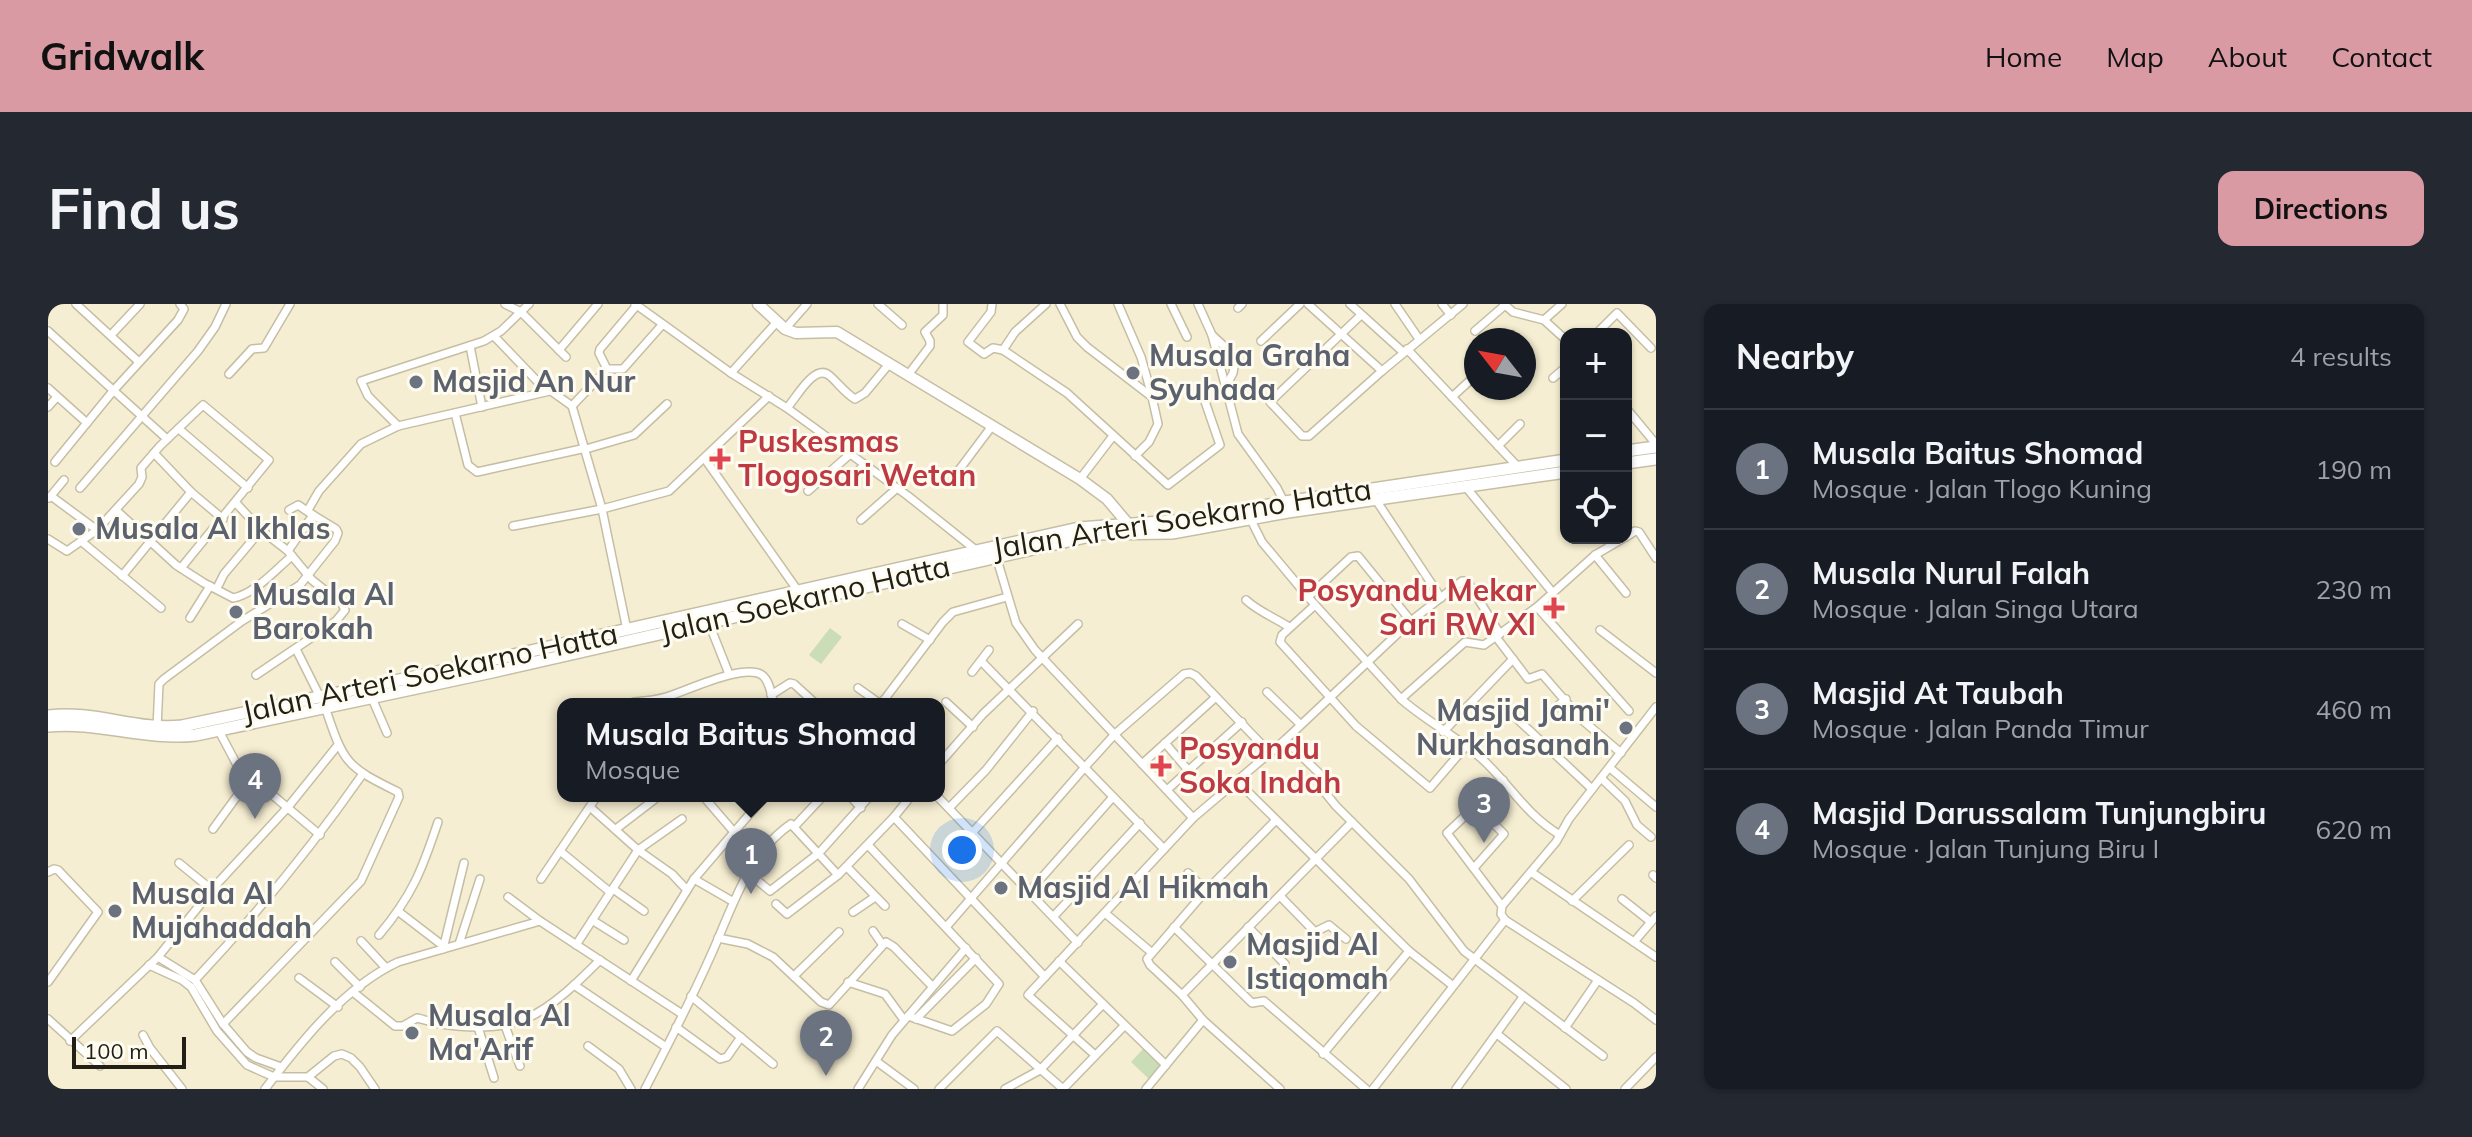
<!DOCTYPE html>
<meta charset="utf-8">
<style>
:root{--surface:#171b24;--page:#242831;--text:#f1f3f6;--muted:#9ea1a6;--line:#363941;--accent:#da9aa3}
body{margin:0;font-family:Mulish,sans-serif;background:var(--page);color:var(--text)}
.controls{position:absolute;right:24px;top:24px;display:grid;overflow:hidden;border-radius:16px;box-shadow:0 2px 6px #0004}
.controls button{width:72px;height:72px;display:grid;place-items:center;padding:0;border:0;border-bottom:2px solid var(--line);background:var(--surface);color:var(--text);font:40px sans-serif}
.compass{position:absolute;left:1416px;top:24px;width:72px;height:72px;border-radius:50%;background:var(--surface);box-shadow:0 2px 6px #0004;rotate:301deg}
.scale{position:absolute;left:24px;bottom:20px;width:114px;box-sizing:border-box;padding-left:8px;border:4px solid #221f15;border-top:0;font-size:22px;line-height:28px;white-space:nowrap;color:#221f15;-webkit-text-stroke:6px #fefbf0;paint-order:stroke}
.you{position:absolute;left:914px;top:546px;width:28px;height:28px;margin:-20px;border:6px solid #fff;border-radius:50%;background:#1a73e8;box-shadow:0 0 0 12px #1a73e833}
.badge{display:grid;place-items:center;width:52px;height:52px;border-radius:50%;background:var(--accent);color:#fff;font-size:26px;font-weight:700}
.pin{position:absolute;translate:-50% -66px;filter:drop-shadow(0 2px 4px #0008)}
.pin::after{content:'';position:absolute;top:42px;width:28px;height:24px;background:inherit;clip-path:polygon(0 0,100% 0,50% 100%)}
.popup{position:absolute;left:509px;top:394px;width:388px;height:104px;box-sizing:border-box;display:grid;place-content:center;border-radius:16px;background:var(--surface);filter:drop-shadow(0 2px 6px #0005);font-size:26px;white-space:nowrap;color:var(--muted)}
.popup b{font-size:30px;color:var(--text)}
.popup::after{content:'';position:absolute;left:50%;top:100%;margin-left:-16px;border:16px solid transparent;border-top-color:var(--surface)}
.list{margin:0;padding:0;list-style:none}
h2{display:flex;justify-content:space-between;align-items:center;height:104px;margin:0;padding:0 32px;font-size:34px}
h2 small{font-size:26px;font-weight:400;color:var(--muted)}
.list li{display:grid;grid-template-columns:52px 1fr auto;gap:24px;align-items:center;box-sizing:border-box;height:120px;padding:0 32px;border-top:2px solid var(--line)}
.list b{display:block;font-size:30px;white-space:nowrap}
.list p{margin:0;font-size:26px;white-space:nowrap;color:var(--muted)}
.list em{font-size:26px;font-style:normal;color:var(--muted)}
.icon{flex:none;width:44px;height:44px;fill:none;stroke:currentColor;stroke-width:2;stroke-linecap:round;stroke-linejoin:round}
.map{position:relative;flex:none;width:1608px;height:785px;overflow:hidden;border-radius:16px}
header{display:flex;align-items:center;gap:48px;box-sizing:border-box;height:112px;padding:0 40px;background:var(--accent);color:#111}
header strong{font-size:38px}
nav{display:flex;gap:44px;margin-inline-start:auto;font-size:28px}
.intro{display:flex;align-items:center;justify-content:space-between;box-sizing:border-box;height:192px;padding:0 48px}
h1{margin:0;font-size:56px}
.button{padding:20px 36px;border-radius:16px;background:var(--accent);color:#111;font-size:28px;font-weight:700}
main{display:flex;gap:48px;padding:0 48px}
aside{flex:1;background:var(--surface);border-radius:16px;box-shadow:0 2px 6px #0004}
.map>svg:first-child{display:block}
.pitch{fill:#cbddb7}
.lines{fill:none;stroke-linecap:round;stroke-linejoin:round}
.street-casing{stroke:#c6bea4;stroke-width:10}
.secondary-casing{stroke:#c6bea4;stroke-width:13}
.primary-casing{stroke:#c6bea4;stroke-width:14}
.street{stroke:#fff;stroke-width:7}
.secondary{stroke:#fff;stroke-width:10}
.primary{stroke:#fff;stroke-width:11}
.worship-dot{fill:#6b7280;stroke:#fefbf0;stroke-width:3}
.health-dot{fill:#e0444e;stroke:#fefbf0;stroke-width:3}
.labels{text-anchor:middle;stroke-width:6;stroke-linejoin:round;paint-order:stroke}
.worship-label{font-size:30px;font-weight:bold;fill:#5b616d;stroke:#fefbf0;text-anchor:start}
.health-label{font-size:30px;font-weight:bold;fill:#be3a42;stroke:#fefbf0;text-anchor:start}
.street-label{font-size:30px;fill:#221f15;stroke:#fefbf0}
</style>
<header>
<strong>Gridwalk</strong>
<nav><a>Home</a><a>Map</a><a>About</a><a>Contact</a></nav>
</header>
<div class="intro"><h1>Find us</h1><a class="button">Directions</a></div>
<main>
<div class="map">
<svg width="1608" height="785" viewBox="0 0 1608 785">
<rect width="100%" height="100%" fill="#f6eed2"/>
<!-- pitch -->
<g class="pitch">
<polygon points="782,324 794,333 773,360 761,351"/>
<polygon points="1095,745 1113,762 1101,775 1083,758"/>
</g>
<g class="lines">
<defs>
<g id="street">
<polyline points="28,0 91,58"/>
<polyline points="457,0 473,8 518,53"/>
<polyline points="587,0 683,69 739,104 860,192 929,247"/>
<polyline points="830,0 854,21"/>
<polyline points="944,0 943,8 920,38 936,50 945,44 955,46"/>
<polyline points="998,0 967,28 955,46 1019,89 1120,181 1172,141 1152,83"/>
<polyline points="1012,0 1029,33 1039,43 1104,93 1110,120 1101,138 1087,152"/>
<polyline points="1070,0 1093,53 1104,92"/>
<polyline points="1123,0 1139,33"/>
<polyline points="1150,0 1164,31 1190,130 1229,184 1238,202"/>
<polyline points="1260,0 1334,67"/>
<polyline points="1302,0 1355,48"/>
<polyline points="1347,0 1371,35"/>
<polyline points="1394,0 1403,11"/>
<polyline points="1456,0 1465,8 1496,16 1518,36"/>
<polyline points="1190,4 1194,0"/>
<polyline points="1313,11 1222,98 1254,132 1261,132 1334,67 1415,0"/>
<polyline points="1496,16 1514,0"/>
<polyline points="737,25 759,0"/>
<polyline points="0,27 119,135"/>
<polyline points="1427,27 1457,1"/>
<polyline points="1548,30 1569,9 1603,44"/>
<polyline points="63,31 92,0"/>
<polyline points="1164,31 1177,43 1187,56 1185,69 1177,84"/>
<polyline points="446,32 489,77 524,102 554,205 579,326"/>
<polyline points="1213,37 1252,0"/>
<polyline points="422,42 434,103"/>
<polyline points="1359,45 1470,163"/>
<polyline points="511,46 550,0"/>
<polyline points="559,65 551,49 552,45 589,1"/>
<polyline points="683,69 728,19"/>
<polyline points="181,70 204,45 216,44 242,0"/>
<polyline points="860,71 882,42 882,37 877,28 895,11 895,0"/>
<polyline points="1505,74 1518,63"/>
<polyline points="0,84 39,119"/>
<polyline points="1404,93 1428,71"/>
<polyline points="524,102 559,65 575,65 614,21"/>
<polyline points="0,103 9,93"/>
<path d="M 739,104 C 749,93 767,58 782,72 C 791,80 797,89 807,95 L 817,89 L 841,60"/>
<polyline points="1578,104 1608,140"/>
<polyline points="407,109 420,161 429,168 538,144"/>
<polyline points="350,122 320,92 313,77 436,37 453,27 481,0"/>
<polyline points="131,125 200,184"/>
<polyline points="1450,142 1472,120"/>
<polyline points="538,145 586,131 619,100"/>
<polyline points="106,149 143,188 175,215"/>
<polyline points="657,155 750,287"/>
<polyline points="7,158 65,87 130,16 136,5 132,0"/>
<polyline points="911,166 944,122"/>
<polyline points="1032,175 1065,132"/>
<polyline points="800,178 815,162"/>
<polyline points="1417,182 1505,289"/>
<polyline points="32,184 150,47 167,23 178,0"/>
<polyline points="760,187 801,151"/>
<polyline points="3,192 49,226"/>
<polyline points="1,194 16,176"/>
<polyline points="1328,196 1393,294"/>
<polyline points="188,199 213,226 240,247 264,276 294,300 297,306 288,317 208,371"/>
<polyline points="260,206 271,187 313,140 350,122 502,87"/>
<path d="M 69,207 L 128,261 L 156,279 L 185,294 C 207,290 227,266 244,252"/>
<path d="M 1201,212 L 1214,238 L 1260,293 L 1353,395 C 1378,417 1408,432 1433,454 C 1462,480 1477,510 1512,531"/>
<polyline points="813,216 848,185"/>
<polyline points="465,222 554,205 621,187 721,92"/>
<polyline points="1578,233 1587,227 1591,228 1608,254"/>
<polyline points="0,235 19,247 49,226 91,180 94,173 93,164 112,142 155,101 221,156 133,264"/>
<polyline points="33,237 113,304"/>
<polyline points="240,247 265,211 250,201 241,206"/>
<polyline points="1547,251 1578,289"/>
<polyline points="948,252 968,319 987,346 1145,514"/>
<polyline points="74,272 143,188"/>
<polyline points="169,284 176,270 213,226"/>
<polyline points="1260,293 1303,253 1310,252 1363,317"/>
<path d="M 1198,296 C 1211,308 1226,313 1241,323"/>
<polyline points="1267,301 1234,331 1232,338 1308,422 1382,484 1418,442"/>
<polyline points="1489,303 1581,407"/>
<polyline points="142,314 162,282"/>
<polyline points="660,317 681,370"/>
<polyline points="854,320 882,336"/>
<polyline points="1552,326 1608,369"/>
<polyline points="1448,333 1480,375 1494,370 1533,415 1573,449"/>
<polyline points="248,345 272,393"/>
<polyline points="934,358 1116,545"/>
<polyline points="924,368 941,346"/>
<polyline points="810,384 831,399 836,396 895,318 905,308 959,293"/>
<polyline points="1219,388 1252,420"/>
<polyline points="723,391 742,379 746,380 768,400"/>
<polyline points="323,392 339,429"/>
<polyline points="1353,395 1417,338 1436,341 1489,303 1547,251 1576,234"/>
<path d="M 586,398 C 597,397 608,396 618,393 C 639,387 695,359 714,371 C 722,377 723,391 726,400"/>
<polyline points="898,398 925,423"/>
<polyline points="1501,409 1518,395"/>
<polyline points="1464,410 1544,485"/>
<polyline points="109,424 111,380 116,375 194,317 252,281 287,237 290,229 288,225 265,211"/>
<polyline points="171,427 189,461 272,531"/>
<polyline points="1395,428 1465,355"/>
<polyline points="1237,436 1271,469 1275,486 1288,502 1361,575 1416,647 1555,752"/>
<polyline points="1117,439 1140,466"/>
<polyline points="891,460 935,410 1030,320"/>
<polyline points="1094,460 1168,393"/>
<polyline points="1562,464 1608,503"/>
<polyline points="1553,474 1577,497 1589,521 1603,533"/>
<polyline points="1455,476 1399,529 1454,602 1453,610 1457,616 1586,699 1608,716"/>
<polyline points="1189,477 1361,647 1404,681"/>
<polyline points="1119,486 1194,418"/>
<polyline points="655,492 686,528"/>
<polyline points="802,492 813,504"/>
<polyline points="889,492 1030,639"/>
<polyline points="542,503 590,546 624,570 639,586"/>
<polyline points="901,504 938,466 985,407"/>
<polyline points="846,513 997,673"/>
<polyline points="1227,517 1155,590 1099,655 1102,661 1134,691 1155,716 1232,785"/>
<polyline points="746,523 775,492"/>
<polyline points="165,525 203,473"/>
<polyline points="568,525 611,492"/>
<polyline points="924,529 1010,434"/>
<polyline points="820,541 951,680 938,700 904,727 860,712"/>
<polyline points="512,547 562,588"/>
<polyline points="131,559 164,586"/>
<polyline points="799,563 837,602"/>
<polyline points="1426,564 1456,530 1428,502"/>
<polyline points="0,568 6,565 10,566 50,608 0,678"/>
<polyline points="1483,568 1608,653"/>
<polyline points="1140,569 1158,587"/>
<polyline points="1605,571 1608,574"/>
<polyline points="493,575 549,492"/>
<polyline points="646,575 684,597"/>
<polyline points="697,575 710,577 722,587 771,549 822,492"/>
<polyline points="565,585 596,607"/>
<polyline points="981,588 1065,493"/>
<polyline points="1232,592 1267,628 1281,621 1298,635"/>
<polyline points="460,593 492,617 634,710"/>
<polyline points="1574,595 1603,618"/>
<polyline points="1524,597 1581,541"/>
<polyline points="728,600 739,610 790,571"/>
<polyline points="1454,602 1508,538 1521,515 1608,403"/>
<polyline points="351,608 394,641"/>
<polyline points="805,608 827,593"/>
<polyline points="1057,609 1103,648"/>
<polyline points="1006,612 1092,519"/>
<polyline points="544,616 576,636"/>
<polyline points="899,622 1037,463 1067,430 1136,370 1142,369 1148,372 1221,448"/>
<polyline points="1126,623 1204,699 1216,697 1318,785"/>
<polyline points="1200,623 1237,660"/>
<polyline points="825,627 834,640"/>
<path d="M 331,631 C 364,592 374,566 390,518"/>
<polyline points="670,634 700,640 725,653 773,698 781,701 838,638 846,643 884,682"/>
<polyline points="313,637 338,664"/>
<polyline points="1586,638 1608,612"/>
<polyline points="411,640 432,575"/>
<polyline points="528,641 590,546 634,515"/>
<polyline points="395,645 416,559"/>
<polyline points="110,653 147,676 175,720 199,748 208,754 233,763"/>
<polyline points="1011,657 1118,761"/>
<polyline points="287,658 312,683"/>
<polyline points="101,661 134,676 143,683 169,727 199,761 226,773 260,773 286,752 294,750 303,754 312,763 327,785"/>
<polyline points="746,672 791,628"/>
<polyline points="251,674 290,703"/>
<path d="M 147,676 C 208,611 263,544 314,471"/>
<polyline points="583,677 646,575 717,492"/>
<polyline points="800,678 837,690 856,716"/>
<polyline points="526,681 618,743"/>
<path d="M 305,688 L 347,722 L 355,722 L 369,714 C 378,716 385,719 393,720 C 420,724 454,725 479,714 C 504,704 533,675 552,656"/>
<polyline points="1134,691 1304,518"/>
<polyline points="643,692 725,760"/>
<polyline points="0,715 52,762"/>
<polyline points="868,715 928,654"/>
<polyline points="456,719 472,762"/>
<path d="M 175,720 L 313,577 L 351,493 L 350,488 C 297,462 296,459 277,403"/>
<polyline points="430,723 446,774"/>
<polyline points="628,723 672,755 679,753 693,733"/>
<polyline points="1517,724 1550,676"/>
<polyline points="1449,730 1518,785"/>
<polyline points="95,731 102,744 134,785"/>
<polyline points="22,737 110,653 167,582 240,503 290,441"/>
<polyline points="540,742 571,765 583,785"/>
<polyline points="1275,750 1361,647"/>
<polyline points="1047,751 980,691 1145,514 1237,436 1363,317 1414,277 1419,277 1452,330"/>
<polyline points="828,757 866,785"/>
<polyline points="260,773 275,785"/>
<path d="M 217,785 C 253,738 295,684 350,658 L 492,617"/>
<path d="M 597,785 C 620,741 643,696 663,651 C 684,605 699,550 743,520 L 790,571 L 846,513 L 863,492"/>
<polyline points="810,785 844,731 918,644"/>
<polyline points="891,785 949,727 1015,785"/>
<polyline points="957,785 992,766 1055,700"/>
<polyline points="1015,785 1076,722"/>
<polyline points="1098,785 1155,716"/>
<polyline points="1325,785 1457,616"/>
<polyline points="1408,785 1475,693"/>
<polyline points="1577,785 1608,753"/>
</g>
<polyline id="secondary" points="710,0 737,25 748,29 789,28 860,71 1032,175 1059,195 1081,221"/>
<g id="primary">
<polyline points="1578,147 1608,143"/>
<polyline points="1578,159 1608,155"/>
<path d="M 0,412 C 46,406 89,427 134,422 L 389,368 L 1031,224 L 1139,216 L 1237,198 L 1518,156"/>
<path d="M 0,422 C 50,417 98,437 148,431 L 444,368 L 1051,230 L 1124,229 L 1240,208 L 1518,168"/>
</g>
</defs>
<!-- street casing -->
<use href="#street" class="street-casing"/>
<!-- secondary casing -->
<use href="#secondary" class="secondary-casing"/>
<!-- primary casing -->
<use href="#primary" class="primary-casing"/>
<!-- street -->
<use href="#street" class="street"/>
<!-- secondary -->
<use href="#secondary" class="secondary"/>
<!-- primary -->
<use href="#primary" class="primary"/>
</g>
<!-- markers -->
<g class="worship-dot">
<circle cx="1085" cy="69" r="8"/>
<circle cx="368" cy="78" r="8"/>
<circle cx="31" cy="225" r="8"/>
<circle cx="188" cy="308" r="8"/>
<circle cx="1578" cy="424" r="8"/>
<circle cx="953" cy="584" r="8"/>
<circle cx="67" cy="607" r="8"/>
<circle cx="1182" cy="658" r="8"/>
<circle cx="364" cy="729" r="8"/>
</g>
<g class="health-dot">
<path d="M668 143h8v8h8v8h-8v8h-8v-8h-8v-8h8z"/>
<path d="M1502 292h8v8h8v8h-8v8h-8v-8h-8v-8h8z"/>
<path d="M1109 450h8v8h8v8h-8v8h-8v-8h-8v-8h8z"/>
</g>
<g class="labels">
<!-- worship labels -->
<g class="worship-label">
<text x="1101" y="62">Musala Graha<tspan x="1101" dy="34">Syuhada</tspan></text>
<text x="384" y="88">Masjid An Nur</text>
<text x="47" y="235">Musala Al Ikhlas</text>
<text x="204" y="301">Musala Al<tspan x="204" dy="34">Barokah</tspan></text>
<text x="1562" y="417" text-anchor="end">Masjid Jami'<tspan x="1562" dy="34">Nurkhasanah</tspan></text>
<text x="969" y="594">Masjid Al Hikmah</text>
<text x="83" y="600">Musala Al<tspan x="83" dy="34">Mujahaddah</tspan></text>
<text x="1198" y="651">Masjid Al<tspan x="1198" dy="34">Istiqomah</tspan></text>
<text x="380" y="722">Musala Al<tspan x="380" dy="34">Ma'Arif</tspan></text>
</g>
<!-- health labels -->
<g class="health-label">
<text x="690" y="148">Puskesmas<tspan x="690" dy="34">Tlogosari Wetan</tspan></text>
<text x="1488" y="297" text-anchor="end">Posyandu Mekar<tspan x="1488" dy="34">Sari RW XI</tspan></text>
<text x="1131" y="455">Posyandu<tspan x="1131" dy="34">Soka Indah</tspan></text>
</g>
<!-- street labels -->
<g class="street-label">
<text transform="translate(1134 215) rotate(-9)" y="10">Jalan Arteri Soekarno Hatta</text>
<text transform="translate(757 295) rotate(-13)" y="10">Jalan Soekarno Hatta</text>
<text transform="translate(382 369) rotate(-12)" y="10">Jalan Arteri Soekarno Hatta</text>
</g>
</g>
</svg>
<div class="controls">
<button>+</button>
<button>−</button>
<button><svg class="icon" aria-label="locate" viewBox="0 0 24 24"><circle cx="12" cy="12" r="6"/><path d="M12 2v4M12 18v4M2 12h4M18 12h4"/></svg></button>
</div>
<svg class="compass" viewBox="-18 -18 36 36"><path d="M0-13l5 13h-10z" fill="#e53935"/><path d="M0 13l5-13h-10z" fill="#9ea1a6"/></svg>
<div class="scale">100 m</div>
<div class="you"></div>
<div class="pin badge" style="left:703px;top:590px;background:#6b7280">1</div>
<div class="popup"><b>Musala Baitus Shomad</b>Mosque</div>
<div class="pin badge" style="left:778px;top:772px;background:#6b7280">2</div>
<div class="pin badge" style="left:1436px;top:539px;background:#6b7280">3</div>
<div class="pin badge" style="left:207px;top:515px;background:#6b7280">4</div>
</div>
<aside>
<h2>Nearby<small>4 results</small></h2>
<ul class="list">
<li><span class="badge" style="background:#6b7280">1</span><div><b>Musala Baitus Shomad</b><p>Mosque · Jalan Tlogo Kuning</p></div><em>190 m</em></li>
<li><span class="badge" style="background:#6b7280">2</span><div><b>Musala Nurul Falah</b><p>Mosque · Jalan Singa Utara</p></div><em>230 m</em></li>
<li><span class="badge" style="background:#6b7280">3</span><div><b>Masjid At Taubah</b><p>Mosque · Jalan Panda Timur</p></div><em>460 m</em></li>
<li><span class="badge" style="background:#6b7280">4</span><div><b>Masjid Darussalam Tunjungbiru</b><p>Mosque · Jalan Tunjung Biru I</p></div><em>620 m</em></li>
</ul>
</aside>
</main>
